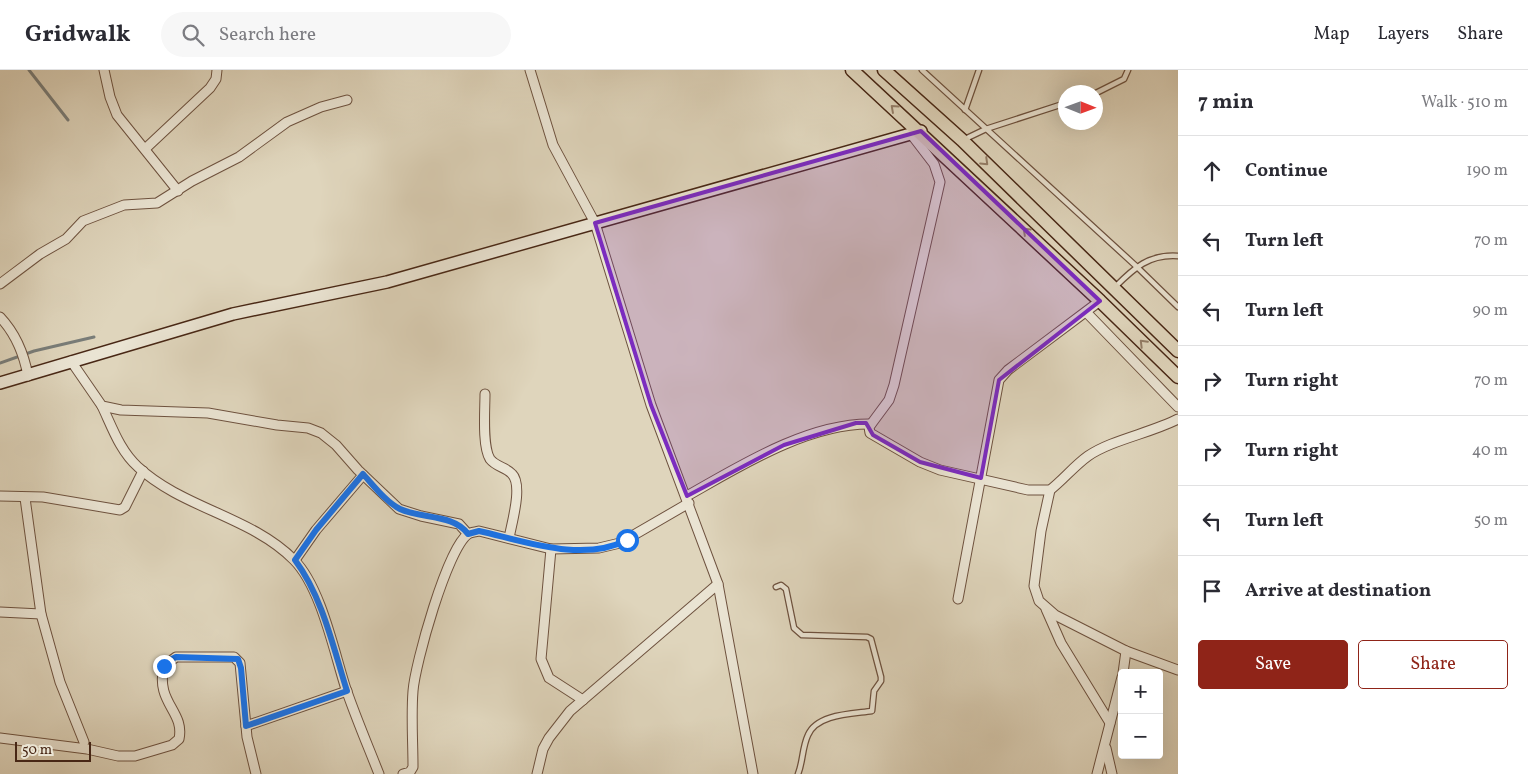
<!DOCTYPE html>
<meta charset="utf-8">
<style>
:root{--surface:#fff;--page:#f7f7f7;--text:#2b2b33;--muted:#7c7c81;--line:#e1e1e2;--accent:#8f2418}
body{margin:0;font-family:Vollkorn,serif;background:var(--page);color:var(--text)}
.controls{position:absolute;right:15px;bottom:15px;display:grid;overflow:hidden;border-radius:5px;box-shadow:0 5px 20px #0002}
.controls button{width:45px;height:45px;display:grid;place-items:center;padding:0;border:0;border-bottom:1px solid var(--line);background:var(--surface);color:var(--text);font:25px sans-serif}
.compass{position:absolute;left:1058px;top:15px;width:45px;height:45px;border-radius:50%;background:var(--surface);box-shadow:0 5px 20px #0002;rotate:91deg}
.scale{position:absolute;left:15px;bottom:12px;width:76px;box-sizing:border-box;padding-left:5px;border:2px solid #482715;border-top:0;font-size:14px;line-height:18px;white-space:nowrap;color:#482715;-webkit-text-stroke:4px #eae4d3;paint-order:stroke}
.stop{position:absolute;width:15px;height:15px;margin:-11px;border:4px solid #1a73e8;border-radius:50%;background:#fff}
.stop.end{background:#1a73e8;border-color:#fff;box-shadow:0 1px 5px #0008}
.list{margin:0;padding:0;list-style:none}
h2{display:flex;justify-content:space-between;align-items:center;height:65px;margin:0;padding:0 20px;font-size:21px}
h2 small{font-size:16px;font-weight:400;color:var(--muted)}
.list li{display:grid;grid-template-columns:32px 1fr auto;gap:15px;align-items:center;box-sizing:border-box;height:70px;padding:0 20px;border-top:1px solid var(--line)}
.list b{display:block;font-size:19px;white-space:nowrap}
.list em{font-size:16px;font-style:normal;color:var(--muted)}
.actions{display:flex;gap:10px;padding:15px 20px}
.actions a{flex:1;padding:11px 0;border:1px solid var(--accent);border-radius:5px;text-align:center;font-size:18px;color:var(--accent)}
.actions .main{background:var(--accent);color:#fff}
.icon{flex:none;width:28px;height:28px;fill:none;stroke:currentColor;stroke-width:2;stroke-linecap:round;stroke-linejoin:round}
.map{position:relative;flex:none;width:1178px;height:704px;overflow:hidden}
header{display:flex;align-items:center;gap:30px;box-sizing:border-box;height:70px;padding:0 25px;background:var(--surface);border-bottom:1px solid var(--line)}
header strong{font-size:24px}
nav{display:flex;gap:28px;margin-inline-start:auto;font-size:18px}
.search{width:350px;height:45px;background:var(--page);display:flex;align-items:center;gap:12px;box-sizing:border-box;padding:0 18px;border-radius:28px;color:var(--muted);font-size:19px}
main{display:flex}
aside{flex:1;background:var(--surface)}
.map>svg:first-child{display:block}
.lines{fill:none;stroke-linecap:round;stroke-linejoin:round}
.stream{stroke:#797d79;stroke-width:3}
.lane-casing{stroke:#6e523f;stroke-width:7}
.street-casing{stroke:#6e523f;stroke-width:11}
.secondary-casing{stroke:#482715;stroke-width:14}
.primary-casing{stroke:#482715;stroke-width:15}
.lane{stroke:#eae4d3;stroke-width:4.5}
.street{stroke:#eae4d3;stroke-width:9}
.secondary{stroke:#eae4d3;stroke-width:11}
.primary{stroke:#dfd5bc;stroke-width:12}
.oneway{stroke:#947e68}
.route{stroke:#1a73e8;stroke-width:6}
.marked{fill:#7b2cbf;fill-opacity:0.2;stroke:#7b2cbf;stroke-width:4;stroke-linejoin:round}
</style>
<header>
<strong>Gridwalk</strong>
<div class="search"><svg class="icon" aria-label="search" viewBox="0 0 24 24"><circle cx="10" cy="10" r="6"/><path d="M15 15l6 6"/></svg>Search here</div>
<nav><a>Map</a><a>Layers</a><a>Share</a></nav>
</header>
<main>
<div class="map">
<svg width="1178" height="704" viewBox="0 0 1178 704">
<rect width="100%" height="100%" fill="#dfd5bc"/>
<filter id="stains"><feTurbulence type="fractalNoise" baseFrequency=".004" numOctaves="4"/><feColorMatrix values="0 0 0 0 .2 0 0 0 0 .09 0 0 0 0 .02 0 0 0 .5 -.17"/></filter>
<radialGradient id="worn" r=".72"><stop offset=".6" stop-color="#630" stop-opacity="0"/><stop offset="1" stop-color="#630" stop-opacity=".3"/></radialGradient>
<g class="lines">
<!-- stream -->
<g class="stream">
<polyline points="29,0 68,50"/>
<polyline points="0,293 34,281 94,267"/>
</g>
<defs>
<g id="lane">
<polyline points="922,0 1136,196 1178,237"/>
<polyline points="1096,23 1124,9 1128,0"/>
<polyline points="965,40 979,0"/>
<polyline points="963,70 986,59 1066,33"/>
<path d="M 1115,217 C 1134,198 1149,184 1178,186"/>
<path d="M 776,517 L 781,515 L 786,519 L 794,558 L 802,565 L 867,567 L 871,569 L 881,607 L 881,611 L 874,621 L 872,641 C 851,644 817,644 808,665 C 802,678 803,692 798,704"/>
</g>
<g id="street">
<polyline points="104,0 110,27 117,45 178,121"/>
<polyline points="530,0 553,75 595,153 651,335 718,514 753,704"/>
<path d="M 911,64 L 934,94 L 940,112 L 894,315 L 889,330 L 869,357 L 870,363 L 920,392 L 940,400 L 1028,420 L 1050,420 C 1063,410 1074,396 1088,386 C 1111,370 1151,363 1178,349"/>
<polyline points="145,79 210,18 216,9 217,0"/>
<polyline points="0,214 40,184 66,169 83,151 124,135 157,133 192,111 239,87 287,52 321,37 347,30"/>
<polyline points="1086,242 1178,337"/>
<path d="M 0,247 C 16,264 24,284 28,306"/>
<polyline points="71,291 102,336 121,340 208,343 277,355 308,358 321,363 336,375 358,400 399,439 421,446 459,454 468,464"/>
<path d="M 485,324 C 485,340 482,376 490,389 C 496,397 506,397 512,404 C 523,415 512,452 509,468"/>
<path d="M 102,336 C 112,357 120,381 138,397 C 182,438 252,447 294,490 C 321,517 334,582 346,619 C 356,648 368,676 379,704"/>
<polyline points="1050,420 1041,461 1034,516 1039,531 1055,545 1126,581 1178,600"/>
<polyline points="0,426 43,427 120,440 125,437 143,401"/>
<path d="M 687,426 C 740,396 808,353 871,354"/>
<polyline points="25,428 41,544 60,612 84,672"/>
<polyline points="551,479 541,589 549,608 583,630"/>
<polyline points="295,490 316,460 363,405"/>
<polyline points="958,529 999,310 1008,300 1100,231"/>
<polyline points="1046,539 1061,573 1110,653"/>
<polyline points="0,542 41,544"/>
<polyline points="1123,603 1126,581"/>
<polyline points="246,656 347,621"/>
<path d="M 0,668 L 87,679 L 118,686 L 135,686 L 172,675 L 179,669 C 185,641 155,633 164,596 L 176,587 L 234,587 L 240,593 L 247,667 L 256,704"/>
<polyline points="1106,678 1112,704"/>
<path d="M 403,704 L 410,702 L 413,697 C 413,672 411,646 413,621 C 415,594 447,479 468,464 C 471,462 476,462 479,461 L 551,479 L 599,478 L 620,473 L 689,433"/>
<polyline points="537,704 543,679 549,668 570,641 718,514"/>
<polyline points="1097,704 1122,607"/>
</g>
<polyline id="secondary" points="0,313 233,244 387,212 921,61"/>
<g id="primary">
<polyline points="852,0 1100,231 1178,307"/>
<polyline points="884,0 962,70 1178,281"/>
</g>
</defs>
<!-- lane casing -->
<use href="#lane" class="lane-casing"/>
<!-- street casing -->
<use href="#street" class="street-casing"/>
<!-- secondary casing -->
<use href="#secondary" class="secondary-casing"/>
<!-- primary casing -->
<use href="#primary" class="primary-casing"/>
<!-- lane -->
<use href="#lane" class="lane"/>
<!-- street -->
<use href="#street" class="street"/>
<!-- secondary -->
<use href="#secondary" class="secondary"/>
<!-- primary -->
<use href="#primary" class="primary"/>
</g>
<!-- one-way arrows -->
<defs><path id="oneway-chevron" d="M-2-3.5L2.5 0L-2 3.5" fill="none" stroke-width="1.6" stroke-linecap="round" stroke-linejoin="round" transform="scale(1.25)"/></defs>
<g class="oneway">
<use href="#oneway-chevron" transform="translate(894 38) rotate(-138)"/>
<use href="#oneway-chevron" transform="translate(985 92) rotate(44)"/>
<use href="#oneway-chevron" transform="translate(1026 161) rotate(-137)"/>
<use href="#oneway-chevron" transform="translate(1143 273) rotate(-135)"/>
</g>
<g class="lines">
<!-- route -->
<path class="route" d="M 164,596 L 168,591 L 176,587 L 238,589 L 241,598 L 246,656 L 347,621 C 333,577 323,528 295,490 L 316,460 L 363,404 C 374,416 386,432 400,439 C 421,449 454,444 468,464 L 479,461 C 524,471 582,493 627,470"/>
</g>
<!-- marked area -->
<path class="marked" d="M 921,61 L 1100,231 L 999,310 L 981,408 L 920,392 L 873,365 L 866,353 L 856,353 L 784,375 L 687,426 L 651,335 L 595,153 Z"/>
<rect width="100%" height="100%" filter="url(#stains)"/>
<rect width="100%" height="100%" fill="url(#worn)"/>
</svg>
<div class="controls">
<button>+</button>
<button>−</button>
</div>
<svg class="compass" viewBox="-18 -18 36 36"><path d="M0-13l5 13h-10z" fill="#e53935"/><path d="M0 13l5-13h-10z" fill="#7c7c81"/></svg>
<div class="scale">50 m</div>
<div class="stop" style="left:627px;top:470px"></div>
<div class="stop end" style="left:164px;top:596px"></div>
</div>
<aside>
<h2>7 min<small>Walk · 510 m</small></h2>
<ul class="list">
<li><svg class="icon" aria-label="ahead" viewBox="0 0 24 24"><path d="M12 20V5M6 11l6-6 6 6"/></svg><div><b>Continue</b></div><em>190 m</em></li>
<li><svg class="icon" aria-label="left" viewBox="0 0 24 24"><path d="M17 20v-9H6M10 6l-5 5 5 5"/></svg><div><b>Turn left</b></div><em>70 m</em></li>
<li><svg class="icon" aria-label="left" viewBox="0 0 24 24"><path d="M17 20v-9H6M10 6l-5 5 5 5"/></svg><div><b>Turn left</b></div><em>90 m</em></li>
<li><svg class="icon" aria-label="right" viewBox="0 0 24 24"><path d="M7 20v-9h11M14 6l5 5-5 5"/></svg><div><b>Turn right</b></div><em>70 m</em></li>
<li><svg class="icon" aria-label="right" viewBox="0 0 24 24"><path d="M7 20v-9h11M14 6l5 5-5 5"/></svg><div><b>Turn right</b></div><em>40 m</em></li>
<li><svg class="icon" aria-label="left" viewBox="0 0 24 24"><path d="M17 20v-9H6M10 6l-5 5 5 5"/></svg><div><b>Turn left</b></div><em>50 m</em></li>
<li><svg class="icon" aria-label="arrive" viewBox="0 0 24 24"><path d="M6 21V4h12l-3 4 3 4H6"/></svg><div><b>Arrive at destination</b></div></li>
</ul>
<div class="actions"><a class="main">Save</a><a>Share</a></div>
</aside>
</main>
